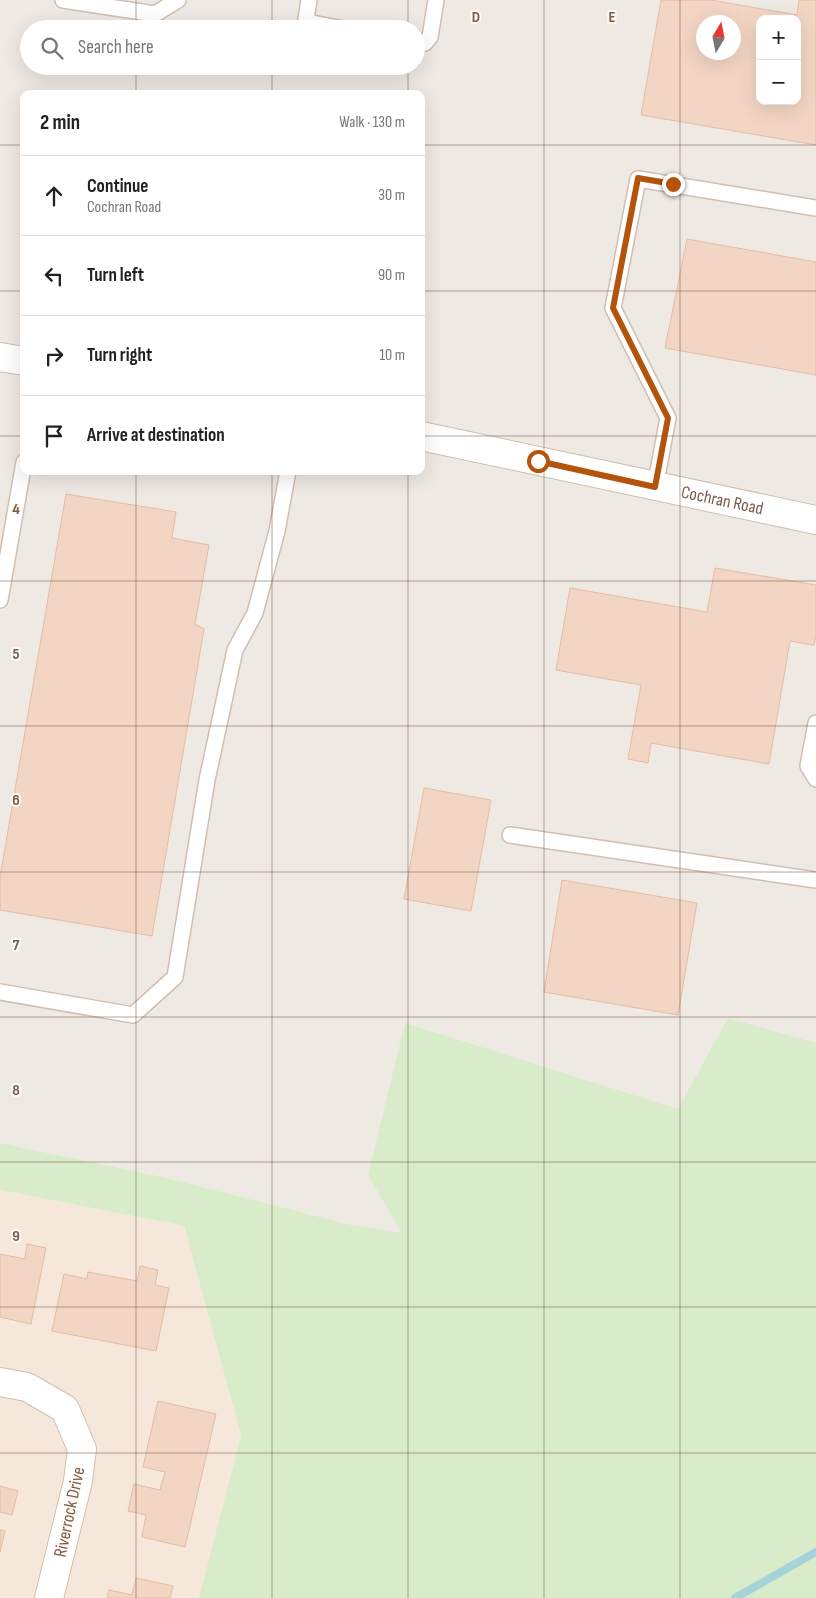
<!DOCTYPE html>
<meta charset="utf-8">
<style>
:root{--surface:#fff;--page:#f6f6f6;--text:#222;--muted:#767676;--line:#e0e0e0}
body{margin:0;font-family:"Sofia Sans Condensed",sans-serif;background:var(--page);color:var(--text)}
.controls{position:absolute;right:15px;top:15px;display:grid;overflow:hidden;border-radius:10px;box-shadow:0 5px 20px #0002}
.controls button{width:45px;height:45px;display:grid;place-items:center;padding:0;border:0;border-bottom:1px solid var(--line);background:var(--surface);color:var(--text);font:25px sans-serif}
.compass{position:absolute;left:696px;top:15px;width:45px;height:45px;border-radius:50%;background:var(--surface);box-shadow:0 5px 20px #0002;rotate:10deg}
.stop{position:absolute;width:15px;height:15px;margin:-11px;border:4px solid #b45309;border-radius:50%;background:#fff}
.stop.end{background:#b45309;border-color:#fff;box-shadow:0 1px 5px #0008}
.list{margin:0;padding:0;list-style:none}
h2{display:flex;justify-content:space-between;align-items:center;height:65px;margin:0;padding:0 20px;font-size:21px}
h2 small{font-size:16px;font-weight:400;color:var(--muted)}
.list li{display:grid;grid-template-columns:32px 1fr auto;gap:15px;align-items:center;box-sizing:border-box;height:80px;padding:0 20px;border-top:1px solid var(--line)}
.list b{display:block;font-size:19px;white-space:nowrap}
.list p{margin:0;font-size:16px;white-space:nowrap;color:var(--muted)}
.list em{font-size:16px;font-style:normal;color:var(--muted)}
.icon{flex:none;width:28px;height:28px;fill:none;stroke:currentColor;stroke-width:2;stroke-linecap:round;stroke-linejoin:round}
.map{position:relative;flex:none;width:816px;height:1598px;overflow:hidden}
.search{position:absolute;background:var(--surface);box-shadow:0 5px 20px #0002;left:20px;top:20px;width:405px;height:55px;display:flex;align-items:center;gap:12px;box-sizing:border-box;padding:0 18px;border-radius:28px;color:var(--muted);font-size:19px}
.panel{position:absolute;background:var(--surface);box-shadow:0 5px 20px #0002;left:20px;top:90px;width:405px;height:385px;border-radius:10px}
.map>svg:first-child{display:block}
.residential{fill:#f5e8da}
.industrial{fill:#efe9e4;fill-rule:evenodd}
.green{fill:#d8ecc9}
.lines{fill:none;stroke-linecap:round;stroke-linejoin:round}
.stream{stroke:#a5d3da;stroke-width:8}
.building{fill:#f3d5c3;stroke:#e6bba3;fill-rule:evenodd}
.lane-casing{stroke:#d1beb0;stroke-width:18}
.street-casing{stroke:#d1beb0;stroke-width:30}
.lane{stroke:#fff;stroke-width:15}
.street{stroke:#fff;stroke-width:28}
.route{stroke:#b45309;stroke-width:6}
.grid{fill:none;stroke:#7a5c4d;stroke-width:1;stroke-opacity:0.55}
.labels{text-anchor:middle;stroke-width:4;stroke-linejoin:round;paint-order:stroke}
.street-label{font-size:18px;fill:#7a5c4d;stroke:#fffaf3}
.grid-label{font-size:16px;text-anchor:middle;font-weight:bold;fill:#7a5c4d;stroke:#fffaf3;stroke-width:4;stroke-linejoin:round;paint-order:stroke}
</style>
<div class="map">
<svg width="816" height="1598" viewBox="0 0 816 1598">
<rect width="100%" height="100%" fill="#fdf6ec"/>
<!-- residential -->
<polygon class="residential" points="0,1190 184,1226 241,1436 208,1598 0,1598"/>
<!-- industrial -->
<path class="industrial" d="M 0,0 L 816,0 L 816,1303 L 352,1225 L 163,1177 L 0,1143 ZM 760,19 L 797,19 L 797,101 L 760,101 ZM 704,22 L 734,22 L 734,52 L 704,52 ZM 29,29 L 416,29 L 416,66 L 29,66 ZM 24,94 L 421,94 L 421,471 L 24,471 Z"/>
<!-- green -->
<polygon class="green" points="728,1018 816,1043 816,1598 199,1598 241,1436 184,1226 0,1190 0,1143 163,1177 352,1225 402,1233 368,1175 405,1023 678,1109"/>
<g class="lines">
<!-- stream -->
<polyline class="stream" points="735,1598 816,1552"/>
</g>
<!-- building -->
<g class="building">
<path d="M 661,0 L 711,0 L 797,15 L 799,0 L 816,0 L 816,145 L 641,115 ZM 760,19 L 797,19 L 797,101 L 760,101 ZM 704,22 L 734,22 L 734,52 L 704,52 Z"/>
<polygon points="687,239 816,262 816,375 665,348"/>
<polygon points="66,494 176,512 172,538 209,545 195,624 204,629 152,936 0,910 0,877"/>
<polygon points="715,568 816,585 816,635 814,645 790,641 769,764 651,743 648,763 628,759 641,685 556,670 570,588 707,612"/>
<polygon points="424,788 491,800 471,911 404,899"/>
<polygon points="562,880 697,903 678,1015 544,992"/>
<polygon points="27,1244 46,1248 31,1324 0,1317 0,1254 25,1259"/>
<polygon points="140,1266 158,1270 155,1285 169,1288 156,1351 52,1331 64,1274 87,1279 88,1272 137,1281"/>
<polygon points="158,1401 216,1414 185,1547 142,1537 146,1515 128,1511 134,1484 160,1490 165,1472 143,1467"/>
<polygon points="0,1486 18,1491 12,1515 0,1512"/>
<polygon points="0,1530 5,1531 0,1552"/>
<polygon points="136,1578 173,1586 170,1598 107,1598 109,1590 132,1595"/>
</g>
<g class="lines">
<defs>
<g id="lane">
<polyline points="63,0 155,14 178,0"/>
<polyline points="309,0 306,19 312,23 344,29"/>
<polyline points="416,41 425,43 430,37 436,0"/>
<polyline points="655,487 668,418 613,308 638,179 816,208"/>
<polyline points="0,600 24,462"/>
<polyline points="816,723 808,766 816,779"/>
<polyline points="510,835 816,880"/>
<polyline points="0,992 133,1015 175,977 207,780 235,650 255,613 277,531 288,471"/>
</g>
<g id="street">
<polyline points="0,357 24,361"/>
<path id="s1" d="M 421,436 L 816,520"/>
<polyline points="0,1382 27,1387 65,1409 82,1449 78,1481 49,1598"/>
</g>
</defs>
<!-- lane casing -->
<use href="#lane" class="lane-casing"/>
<!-- street casing -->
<use href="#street" class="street-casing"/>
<!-- lane -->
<use href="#lane" class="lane"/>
<!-- street -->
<use href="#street" class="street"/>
</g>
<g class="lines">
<!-- route -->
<polyline class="route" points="538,461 655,487 668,418 613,308 638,178 673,184"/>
</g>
<!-- grid -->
<path class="grid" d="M 136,0 L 136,29M 272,0 L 272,29M 408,0 L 408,29M 544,0 L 544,1598M 680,0 L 680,1598M 136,66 L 136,94M 272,66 L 272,94M 408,66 L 408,94M 0,145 L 24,145M 421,145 L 816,145M 0,291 L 24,291M 421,291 L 816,291M 0,436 L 24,436M 421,436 L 816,436M 136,471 L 136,1598M 272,471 L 272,1598M 408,471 L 408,1598M 0,581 L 816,581M 0,726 L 816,726M 0,872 L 816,872M 0,1017 L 816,1017M 0,1162 L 816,1162M 0,1307 L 816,1307M 0,1453 L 816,1453"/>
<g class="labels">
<!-- street labels -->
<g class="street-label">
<text dy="6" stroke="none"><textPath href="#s1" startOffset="308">Cochran Road</textPath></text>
<text transform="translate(69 1512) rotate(-78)" y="6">Riverrock Drive</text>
</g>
</g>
<g class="grid-label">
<text x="476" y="22">D</text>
<text x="612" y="22">E</text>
<text x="16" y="514">4</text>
<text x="16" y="659">5</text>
<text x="16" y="805">6</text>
<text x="16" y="950">7</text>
<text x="16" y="1095">8</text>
<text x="16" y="1241">9</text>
</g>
</svg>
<div class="controls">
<button>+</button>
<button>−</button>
</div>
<svg class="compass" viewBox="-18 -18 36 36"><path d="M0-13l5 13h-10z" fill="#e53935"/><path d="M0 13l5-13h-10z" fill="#767676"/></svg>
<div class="stop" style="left:538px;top:461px"></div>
<div class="stop end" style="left:673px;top:184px"></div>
<div class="search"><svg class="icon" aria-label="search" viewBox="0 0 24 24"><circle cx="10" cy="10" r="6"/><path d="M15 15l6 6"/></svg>Search here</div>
<section class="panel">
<h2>2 min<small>Walk · 130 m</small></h2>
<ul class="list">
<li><svg class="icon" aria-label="ahead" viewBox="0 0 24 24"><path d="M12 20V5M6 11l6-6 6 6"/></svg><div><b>Continue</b><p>Cochran Road</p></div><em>30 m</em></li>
<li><svg class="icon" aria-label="left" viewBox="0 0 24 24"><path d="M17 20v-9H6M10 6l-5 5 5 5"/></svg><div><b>Turn left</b></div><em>90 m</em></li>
<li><svg class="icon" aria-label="right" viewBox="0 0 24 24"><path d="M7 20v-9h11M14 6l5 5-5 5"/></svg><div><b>Turn right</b></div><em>10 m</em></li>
<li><svg class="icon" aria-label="arrive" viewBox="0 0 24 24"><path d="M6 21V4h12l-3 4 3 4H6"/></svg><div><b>Arrive at destination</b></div></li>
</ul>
</section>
</div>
